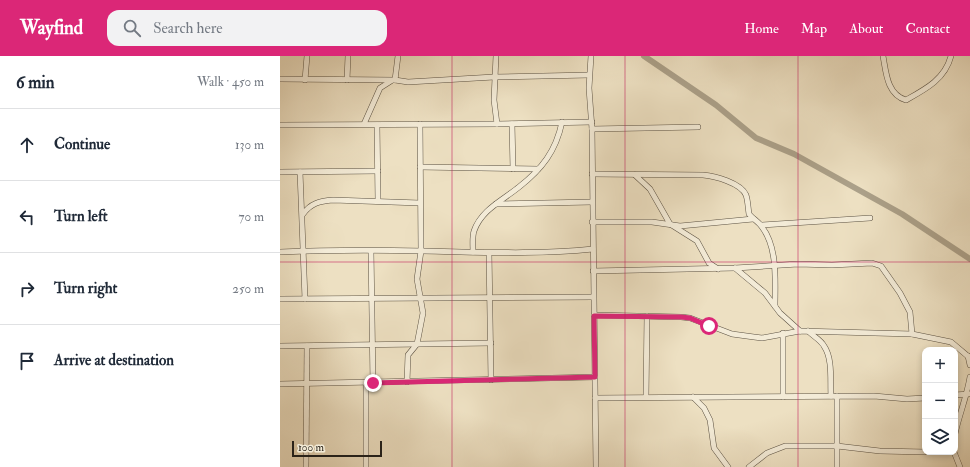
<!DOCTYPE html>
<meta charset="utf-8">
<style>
:root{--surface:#fff;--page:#f2f2f3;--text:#1f2937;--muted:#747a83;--line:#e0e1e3;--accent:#db2777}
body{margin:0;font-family:"IM FELL Double Pica",serif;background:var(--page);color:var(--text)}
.controls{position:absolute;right:12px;bottom:12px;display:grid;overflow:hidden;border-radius:8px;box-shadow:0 2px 6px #0003}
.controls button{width:36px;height:36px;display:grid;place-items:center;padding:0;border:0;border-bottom:1px solid var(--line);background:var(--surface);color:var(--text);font:20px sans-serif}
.scale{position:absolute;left:12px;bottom:10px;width:90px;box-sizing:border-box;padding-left:4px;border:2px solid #2b2319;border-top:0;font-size:11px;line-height:14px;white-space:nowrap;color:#2b2319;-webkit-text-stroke:3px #f3ebd7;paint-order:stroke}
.stop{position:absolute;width:12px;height:12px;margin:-9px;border:3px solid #db2777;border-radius:50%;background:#fff}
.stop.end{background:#db2777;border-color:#fff;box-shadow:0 1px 4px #0008}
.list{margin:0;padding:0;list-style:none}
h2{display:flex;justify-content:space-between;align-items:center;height:52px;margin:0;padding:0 16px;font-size:17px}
h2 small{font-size:13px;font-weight:400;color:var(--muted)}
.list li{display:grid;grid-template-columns:26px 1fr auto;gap:12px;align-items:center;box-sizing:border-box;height:72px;padding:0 16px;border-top:1px solid var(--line)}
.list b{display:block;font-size:15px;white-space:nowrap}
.list em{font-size:13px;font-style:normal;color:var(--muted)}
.icon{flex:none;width:22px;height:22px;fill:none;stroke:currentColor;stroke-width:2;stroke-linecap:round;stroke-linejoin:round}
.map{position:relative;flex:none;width:690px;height:411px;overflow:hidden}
header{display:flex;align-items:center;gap:24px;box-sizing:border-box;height:56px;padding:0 20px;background:var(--accent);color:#fff}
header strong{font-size:19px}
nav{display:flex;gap:22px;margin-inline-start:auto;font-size:14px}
.search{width:280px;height:36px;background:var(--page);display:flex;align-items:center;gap:10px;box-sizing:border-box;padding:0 14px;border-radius:12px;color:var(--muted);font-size:15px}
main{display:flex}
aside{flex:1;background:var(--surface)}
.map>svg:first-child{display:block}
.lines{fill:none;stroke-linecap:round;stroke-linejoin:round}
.canal{stroke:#aba089;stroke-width:6}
.street-casing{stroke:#5c5243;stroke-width:6}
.street{stroke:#f3ebd7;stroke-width:5}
.route{stroke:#db2777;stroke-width:5}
.grid{fill:none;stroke:#c2185b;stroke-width:1;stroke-opacity:0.55}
</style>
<header>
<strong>Wayfind</strong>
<div class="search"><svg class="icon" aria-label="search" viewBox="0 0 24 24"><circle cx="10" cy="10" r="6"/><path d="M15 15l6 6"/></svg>Search here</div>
<nav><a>Home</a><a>Map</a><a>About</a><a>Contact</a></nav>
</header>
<main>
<aside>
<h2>6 min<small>Walk · 450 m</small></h2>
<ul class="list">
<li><svg class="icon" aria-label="ahead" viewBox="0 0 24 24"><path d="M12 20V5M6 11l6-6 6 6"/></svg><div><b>Continue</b></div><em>130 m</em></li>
<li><svg class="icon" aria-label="left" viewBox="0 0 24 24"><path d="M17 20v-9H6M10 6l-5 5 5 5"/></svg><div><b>Turn left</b></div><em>70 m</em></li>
<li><svg class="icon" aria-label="right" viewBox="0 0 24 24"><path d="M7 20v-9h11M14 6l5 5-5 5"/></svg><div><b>Turn right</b></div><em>250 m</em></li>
<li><svg class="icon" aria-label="arrive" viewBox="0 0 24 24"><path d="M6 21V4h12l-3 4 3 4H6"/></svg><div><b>Arrive at destination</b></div></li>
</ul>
</aside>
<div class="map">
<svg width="690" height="411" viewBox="0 0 690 411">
<rect width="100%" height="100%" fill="#ede0c2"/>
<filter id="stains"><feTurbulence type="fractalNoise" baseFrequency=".005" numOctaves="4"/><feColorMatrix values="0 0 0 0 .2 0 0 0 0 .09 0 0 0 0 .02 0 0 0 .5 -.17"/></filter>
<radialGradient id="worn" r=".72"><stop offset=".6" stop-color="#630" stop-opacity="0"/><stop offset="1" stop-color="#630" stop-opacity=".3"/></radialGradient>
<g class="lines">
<!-- canal -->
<polyline class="canal" points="364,0 436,49 476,82 514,98 622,158 690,203"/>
<defs>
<g id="street">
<polyline points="216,0 214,44 217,68"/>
<polyline points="311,0 309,32 312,73 316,411"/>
<path d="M 603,0 C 606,16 607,39 626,44 C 646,33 665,23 671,0"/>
<polyline points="0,23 115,24 128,26 214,21 309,19"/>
<polyline points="25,24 27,0"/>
<polyline points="67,24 68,0"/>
<polyline points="115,24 118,0"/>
<polyline points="84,68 100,32 111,25"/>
<polyline points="232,68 233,113"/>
<polyline points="0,69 217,68 312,66"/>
<polyline points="97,69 98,145"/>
<polyline points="312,73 418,71"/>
<polyline points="140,111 258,113"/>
<polyline points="0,116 98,115"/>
<polyline points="20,116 25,243"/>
<path d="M 312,118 L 423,119 C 435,120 461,127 466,139 C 468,145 468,152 469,158 C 473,163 479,166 482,171 C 498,192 495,225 495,250"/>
<polyline points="355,119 370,133 390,168 417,185 429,207 438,213"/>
<polyline points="216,148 312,146"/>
<path d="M 23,158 C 31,147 40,145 53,144 L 140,147"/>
<polyline points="312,166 372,166 400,170 473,163"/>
<polyline points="481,169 590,162"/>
<polyline points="91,195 93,327"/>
<path d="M 0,196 C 47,194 95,194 143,195 C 199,196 256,199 313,193"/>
<path d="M 193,196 C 193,190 192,181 194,175 C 201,154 223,144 239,131 C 262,113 276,95 282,66"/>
<polyline points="209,197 211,324"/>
<polyline points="455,212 485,237 500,257 520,275"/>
<polyline points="313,215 455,212 518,208 552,209 592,207 601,210 620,237 630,256 632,278"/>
<polyline points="0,243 313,241"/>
<polyline points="314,259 401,261 410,262 452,278 474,281 482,282 520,275 632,278 671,286 690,302"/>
<path d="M 528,275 C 533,280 541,284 544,290 C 553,303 550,325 551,340"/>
<polyline points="503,277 503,341"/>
<polyline points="0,290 211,287"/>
<polyline points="688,300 690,309"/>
<polyline points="127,326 128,299 137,288 143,257 137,223 141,195 140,68"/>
<polyline points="0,328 315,321"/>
<polyline points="675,339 689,338"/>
<polyline points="557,340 557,411"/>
<polyline points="366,341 367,260"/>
<polyline points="413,341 424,352 430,364 434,392 448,411"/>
<polyline points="315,342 594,340 627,343 645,342"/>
<path d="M 675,378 C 679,359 687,340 690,321"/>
<polyline points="660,396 674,396"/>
<polyline points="674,396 680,411"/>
<polyline points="26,411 27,290"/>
<polyline points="86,411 86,327"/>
<polyline points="469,411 487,397 505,390 557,390 600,395 645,396"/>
</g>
</defs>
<!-- street casing -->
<use href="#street" class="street-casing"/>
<!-- street -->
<use href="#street" class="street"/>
</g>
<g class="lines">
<!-- route -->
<polyline class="route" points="93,327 315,321 314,260 401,261 410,262 429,270"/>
</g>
<!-- grid -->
<path class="grid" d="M 172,0 L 172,411M 345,0 L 345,411M 518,0 L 518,411M 0,206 L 690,206"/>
<rect width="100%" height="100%" filter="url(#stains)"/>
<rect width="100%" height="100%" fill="url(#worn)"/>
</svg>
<div class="controls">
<button>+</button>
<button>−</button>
<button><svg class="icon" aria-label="layers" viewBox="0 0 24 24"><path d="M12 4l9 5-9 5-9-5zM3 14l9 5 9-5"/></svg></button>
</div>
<div class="scale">100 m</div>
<div class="stop" style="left:429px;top:270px"></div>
<div class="stop end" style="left:93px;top:327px"></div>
</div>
</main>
